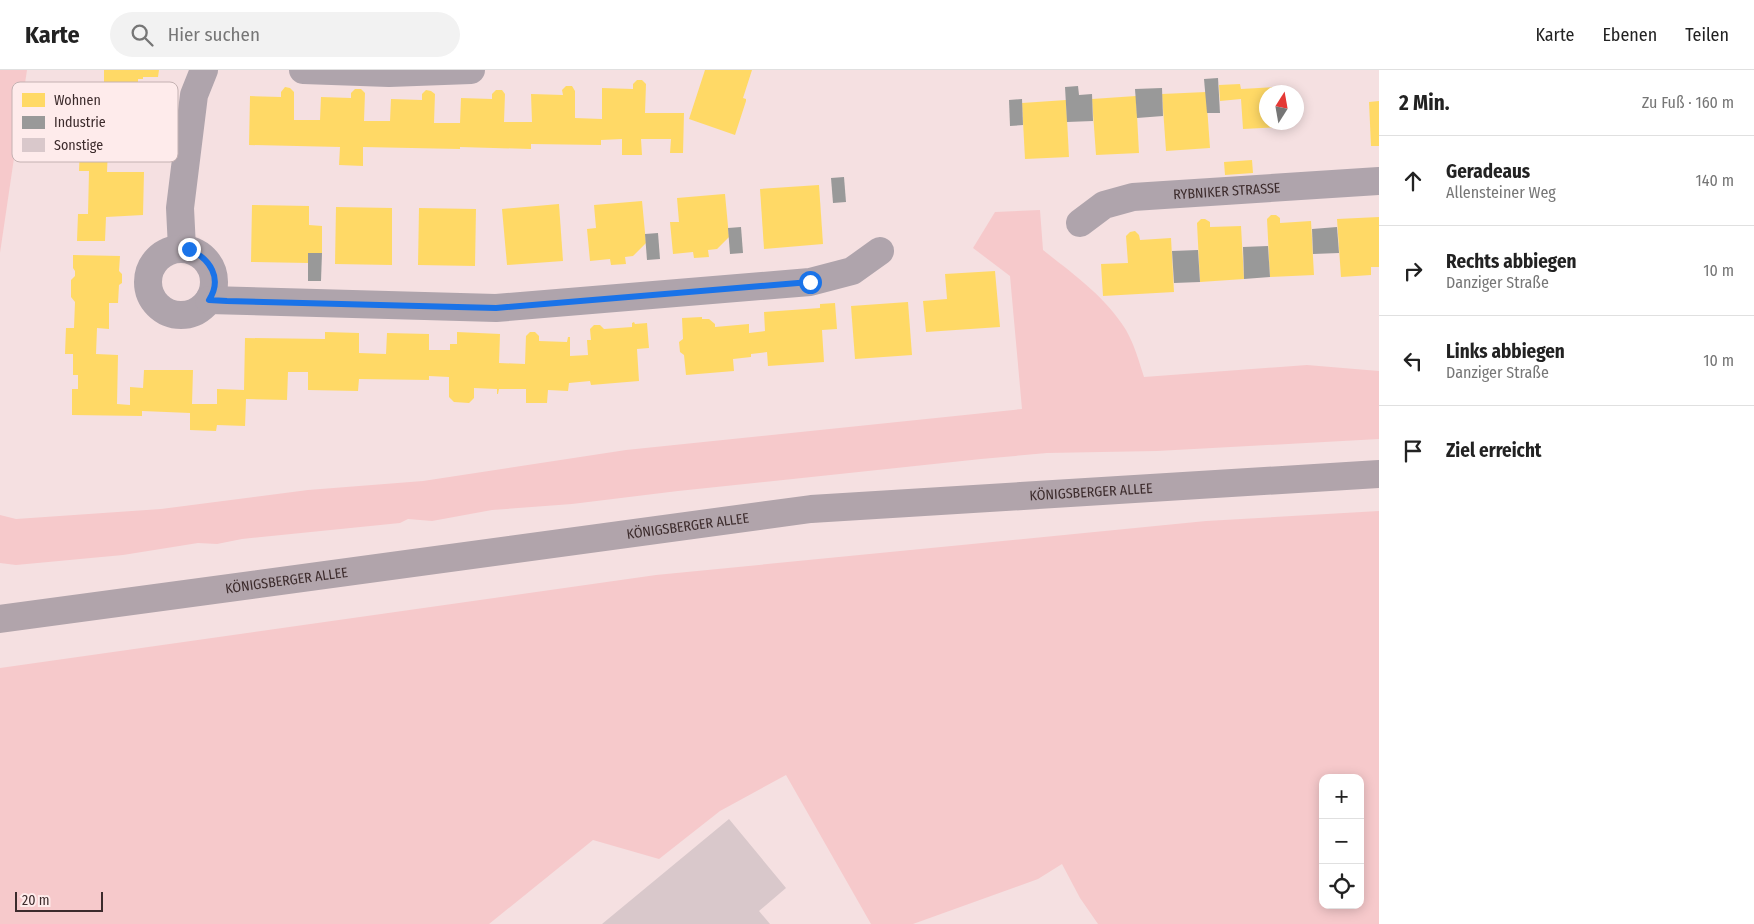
<!DOCTYPE html>
<html lang="de">
<meta charset="utf-8">
<style>
:root{--surface:#fff;--page:#f2f2f2;--text:#222;--muted:#767676;--line:#e0e0e0}
body{margin:0;font-family:"Fira Sans Condensed",sans-serif;background:var(--page);color:var(--text)}
.controls{position:absolute;right:15px;bottom:15px;display:grid;overflow:hidden;border-radius:10px;box-shadow:0 2px 12px #0003}
.controls button{width:45px;height:45px;display:grid;place-items:center;padding:0;border:0;border-bottom:1px solid var(--line);background:var(--surface);color:var(--text);font:25px sans-serif}
.compass{position:absolute;left:1259px;top:15px;width:45px;height:45px;border-radius:50%;background:var(--surface);box-shadow:0 2px 12px #0003;rotate:11deg}
.scale{position:absolute;left:15px;bottom:12px;width:88px;box-sizing:border-box;padding-left:5px;border:2px solid #3c2b2c;border-top:0;font-size:14px;line-height:18px;white-space:nowrap;color:#3c2b2c;-webkit-text-stroke:4px #feebeb;paint-order:stroke}
.stop{position:absolute;width:15px;height:15px;margin:-11px;border:4px solid #1a73e8;border-radius:50%;background:#fff}
.stop.end{background:#1a73e8;border-color:#fff;box-shadow:0 1px 5px #0008}
.list{margin:0;padding:0;list-style:none}
h2{display:flex;justify-content:space-between;align-items:center;height:65px;margin:0;padding:0 20px;font-size:21px}
h2 small{font-size:16px;font-weight:400;color:var(--muted)}
.list li{display:grid;grid-template-columns:32px 1fr auto;gap:15px;align-items:center;box-sizing:border-box;height:90px;padding:0 20px;border-top:1px solid var(--line)}
.list b{display:block;font-size:19px;white-space:nowrap}
.list p{margin:0;font-size:16px;white-space:nowrap;color:var(--muted)}
.list em{font-size:16px;font-style:normal;color:var(--muted)}
.icon{flex:none;width:28px;height:28px;fill:none;stroke:currentColor;stroke-width:2;stroke-linecap:round;stroke-linejoin:round}
.map{position:relative;flex:none;width:1379px;height:854px;overflow:hidden}
header{display:flex;align-items:center;gap:30px;box-sizing:border-box;height:70px;padding:0 25px;background:var(--surface);border-bottom:1px solid var(--line)}
header strong{font-size:24px}
nav{display:flex;gap:28px;margin-inline-start:auto;font-size:18px}
.search{width:350px;height:45px;background:var(--page);display:flex;align-items:center;gap:12px;box-sizing:border-box;padding:0 18px;border-radius:28px;color:var(--muted);font-size:19px}
main{display:flex}
aside{flex:1;background:var(--surface)}
.map>svg:first-child{display:block}
.green{fill:#f6c9cb;fill-rule:evenodd}
.homes{fill:#ffd966}
.industry{fill:#999}
.building{fill:#d9c8cb}
.lines{fill:none;stroke-linecap:round;stroke-linejoin:round}
.minor{stroke:#afa4ac;stroke-width:28}
.secondary{stroke:#b1a4ab;stroke-width:28}
.route{stroke:#1a73e8;stroke-width:6}
.labels{text-anchor:middle;stroke-width:5;stroke-linejoin:round;paint-order:stroke}
.street-label{font-size:14px;fill:#3c2b2c;stroke:#feebeb}
.key{fill:#feebeb;stroke:#c4b1b2;stroke-width:1}
.key-label{font-size:14px;fill:#3c2b2c}
</style>
<header>
<strong>Karte</strong>
<div class="search"><svg class="icon" aria-label="search" viewBox="0 0 24 24"><circle cx="10" cy="10" r="6"/><path d="M15 15l6 6"/></svg>Hier suchen</div>
<nav><a>Karte</a><a>Ebenen</a><a>Teilen</a></nav>
</header>
<main>
<div class="map">
<svg width="1379" height="854" viewBox="0 0 1379 854">
<rect width="100%" height="100%" fill="#f5e0e1"/>
<!-- green -->
<g class="green">
<polygon points="0,0 27,0 0,183"/>
<path d="M 1040,140 L 1043,180 C 1073,204 1105,226 1126,260 C 1134,274 1139,291 1144,307 L 1307,295 L 1379,301 L 1379,369 L 1157,381 L 1047,383 L 981,389 L 678,421 L 572,434 L 492,440 L 432,451 L 408,449 L 400,453 L 242,469 L 217,474 L 198,473 L 123,485 L 16,495 L 0,493 L 0,445 L 16,449 L 161,439 L 308,420 L 423,411 L 626,380 L 1022,339 L 1010,206 L 973,178 L 995,142 Z"/>
<path d="M 1379,441 L 1379,854 L 1098,854 L 1080,828 L 1062,794 L 1038,809 L 913,854 L 871,854 L 786,705 L 720,741 L 659,789 L 593,770 L 489,854 L 0,854 L 0,598 L 656,505 L 1206,451 ZM 1323,708 L 1360,708 L 1360,835 L 1323,835 Z"/>
</g>
<!-- homes -->
<g class="homes">
<polygon points="104,0 159,0 158,7 143,7 143,9 138,9 138,16 149,16 148,32 153,32 152,80 108,79 107,102 144,102 143,145 106,147 105,171 77,171 78,144 88,144 89,101 79,101 80,76 91,77 92,31 104,31"/>
<polygon points="705,0 752,0 743,28 746,29 746,31 735,65 689,49"/>
<polygon points="637,10 642,10 646,14 645,43 684,43 683,83 670,83 671,69 641,69 642,85 622,85 622,69 601,70 601,75 531,74 531,79 460,77 460,79 363,77 363,96 339,95 340,77 249,75 250,26 281,27 281,22 285,17 290,18 294,22 294,50 320,50 321,27 351,28 351,23 355,19 361,19 365,23 364,51 390,51 391,29 422,30 422,24 426,20 431,21 435,24 434,53 460,53 461,28 492,29 492,24 496,20 502,20 505,24 504,52 532,52 531,24 563,25 562,20 566,16 572,16 575,21 575,48 602,49 602,18 633,19 633,14"/>
<polygon points="1240,14 1241,19 1276,17 1276,22 1266,22 1266,52 1278,52 1279,57 1243,59 1241,29 1220,31 1219,15"/>
<polygon points="1206,22 1210,78 1166,81 1162,24"/>
<polygon points="1136,26 1139,83 1096,85 1092,29"/>
<polygon points="1066,30 1069,87 1025,89 1022,33"/>
<polygon points="1379,31 1379,76 1371,76 1369,32"/>
<polygon points="1252,90 1253,103 1225,105 1224,92"/>
<polygon points="819,115 823,174 764,179 760,119"/>
<polygon points="724,124 725,124 729,167 717,179 708,180 709,187 694,188 693,182 673,184 670,152 679,152 677,128"/>
<polygon points="642,131 646,173 633,186 625,187 626,194 611,195 610,189 590,191 587,159 596,158 594,135"/>
<polygon points="559,134 563,191 507,195 502,139"/>
<polygon points="252,135 309,136 309,155 322,156 322,183 308,183 308,193 251,192"/>
<polygon points="336,137 392,138 392,195 335,194"/>
<polygon points="419,138 476,139 475,196 418,195"/>
<polygon points="1271,145 1276,145 1280,148 1280,153 1311,151 1314,205 1270,207 1267,149"/>
<polygon points="1379,147 1379,197 1371,197 1371,205 1341,207 1337,149"/>
<polygon points="1201,149 1205,149 1210,152 1210,157 1241,156 1244,209 1200,212 1197,153"/>
<polygon points="1135,161 1139,165 1140,170 1171,168 1174,222 1103,226 1101,194 1128,193 1126,166 1130,162"/>
<polygon points="73,185 120,186 119,201 122,204 122,213 119,215 118,233 109,233 109,259 97,258 96,284 118,285 117,334 130,335 130,317 143,318 144,300 193,300 192,334 217,334 217,319 244,320 245,268 325,269 325,262 359,263 359,283 386,284 387,263 429,264 429,280 450,280 450,274 457,274 457,262 500,264 499,293 525,294 526,266 530,262 535,262 539,266 539,271 567,272 568,267 570,267 570,286 588,285 587,270 591,270 590,259 594,255 600,255 604,259 632,257 632,253 634,252 635,254 647,253 649,278 637,279 639,311 591,315 590,311 569,313 568,321 548,320 547,333 526,333 526,319 499,319 498,324 497,324 497,319 474,318 474,328 469,333 454,332 449,327 449,307 429,306 429,310 359,309 358,321 308,320 308,302 288,302 287,330 246,329 245,356 217,355 216,361 190,360 190,343 142,341 142,346 72,345 72,319 78,319 78,305 73,305 73,284 65,284 66,258 74,258 75,232 71,227 71,210 75,206 75,201 73,198"/>
<polygon points="995,201 1000,257 926,262 923,231 947,229 945,204"/>
<polygon points="908,232 912,285 855,289 851,236"/>
<polygon points="835,233 837,259 822,260 824,292 768,296 767,282 751,284 751,287 733,289 734,301 686,305 684,285 680,282 679,272 683,269 682,248 702,247 702,249 709,249 715,254 715,257 749,254 749,263 765,261 764,242 820,238 820,234"/>
</g>
<!-- industry -->
<g class="industry">
<polygon points="1218,8 1220,43 1207,43 1204,9"/>
<polygon points="1078,16 1079,25 1092,24 1093,51 1067,52 1065,17"/>
<polygon points="1162,18 1163,46 1137,48 1135,19"/>
<polygon points="1022,29 1023,55 1010,56 1009,30"/>
<polygon points="844,107 846,132 833,133 831,108"/>
<polygon points="741,157 743,183 730,184 728,158"/>
<polygon points="1337,157 1339,183 1313,184 1312,159"/>
<polygon points="658,163 660,189 647,190 645,164"/>
<polygon points="1268,176 1270,207 1244,209 1243,177"/>
<polygon points="1198,180 1200,212 1174,213 1172,181"/>
<polygon points="308,183 322,183 321,211 308,211"/>
</g>
<!-- building -->
<polygon class="building" points="729,749 786,818 759,841 770,854 602,854"/>
<g class="lines">
<!-- minor -->
<g class="minor">
<polyline points="303,0 389,3 471,0"/>
<path id="s1" d="M 1080,153 L 1104,135 L 1133,127 L 1379,111"/>
<polyline points="182,178 180,138 194,25 204,0"/>
<circle cx="181" cy="212" r="33"/>
<polyline points="209,230 496,238 810,212 852,201 880,181"/>
</g>
<!-- secondary -->
<path class="secondary" id="s2" d="M 0,549 L 811,439 L 1379,404"/>
</g>
<g class="lines">
<!-- route -->
<path class="route" d="M 189,179 C 210,189 223,208 209,230 L 227,231 L 496,238 L 810,212"/>
</g>
<g class="labels">
<!-- street labels -->
<g class="street-label">
<text dy="5" stroke="none"><textPath href="#s1" startOffset="154">RYBNIKER STRASSE</textPath></text>
<text dy="5" stroke="none"><textPath href="#s2" startOffset="1099">KÖNIGSBERGER ALLEE</textPath></text>
<text dy="5" stroke="none"><textPath href="#s2" startOffset="694">KÖNIGSBERGER ALLEE</textPath></text>
<text dy="5" stroke="none"><textPath href="#s2" startOffset="289">KÖNIGSBERGER ALLEE</textPath></text>
</g>
</g>
<!-- legend -->
<rect x="12" y="12" width="166" height="80" rx="8" class="key"/>
<rect x="22" y="23" width="23" height="14" fill="#ffd966"/>
<rect x="22" y="46" width="23" height="13" fill="#999"/>
<rect x="22" y="68" width="23" height="14" fill="#d9c8cb"/>
<g class="key-label">
<text x="54" y="35">Wohnen</text>
<text x="54" y="57">Industrie</text>
<text x="54" y="80">Sonstige</text>
</g>
</svg>
<div class="controls">
<button>+</button>
<button>−</button>
<button><svg class="icon" aria-label="locate" viewBox="0 0 24 24"><circle cx="12" cy="12" r="6"/><path d="M12 2v4M12 18v4M2 12h4M18 12h4"/></svg></button>
</div>
<svg class="compass" viewBox="-18 -18 36 36"><path d="M0-13l5 13h-10z" fill="#e53935"/><path d="M0 13l5-13h-10z" fill="#767676"/></svg>
<div class="scale">20 m</div>
<div class="stop" style="left:810px;top:212px"></div>
<div class="stop end" style="left:189px;top:179px"></div>
</div>
<aside>
<h2>2 Min.<small>Zu Fuß · 160 m</small></h2>
<ul class="list">
<li><svg class="icon" aria-label="ahead" viewBox="0 0 24 24"><path d="M12 20V5M6 11l6-6 6 6"/></svg><div><b>Geradeaus</b><p>Allensteiner Weg</p></div><em>140 m</em></li>
<li><svg class="icon" aria-label="right" viewBox="0 0 24 24"><path d="M7 20v-9h11M14 6l5 5-5 5"/></svg><div><b>Rechts abbiegen</b><p>Danziger Straße</p></div><em>10 m</em></li>
<li><svg class="icon" aria-label="left" viewBox="0 0 24 24"><path d="M17 20v-9H6M10 6l-5 5 5 5"/></svg><div><b>Links abbiegen</b><p>Danziger Straße</p></div><em>10 m</em></li>
<li><svg class="icon" aria-label="arrive" viewBox="0 0 24 24"><path d="M6 21V4h12l-3 4 3 4H6"/></svg><div><b>Ziel erreicht</b></div></li>
</ul>
</aside>
</main>
